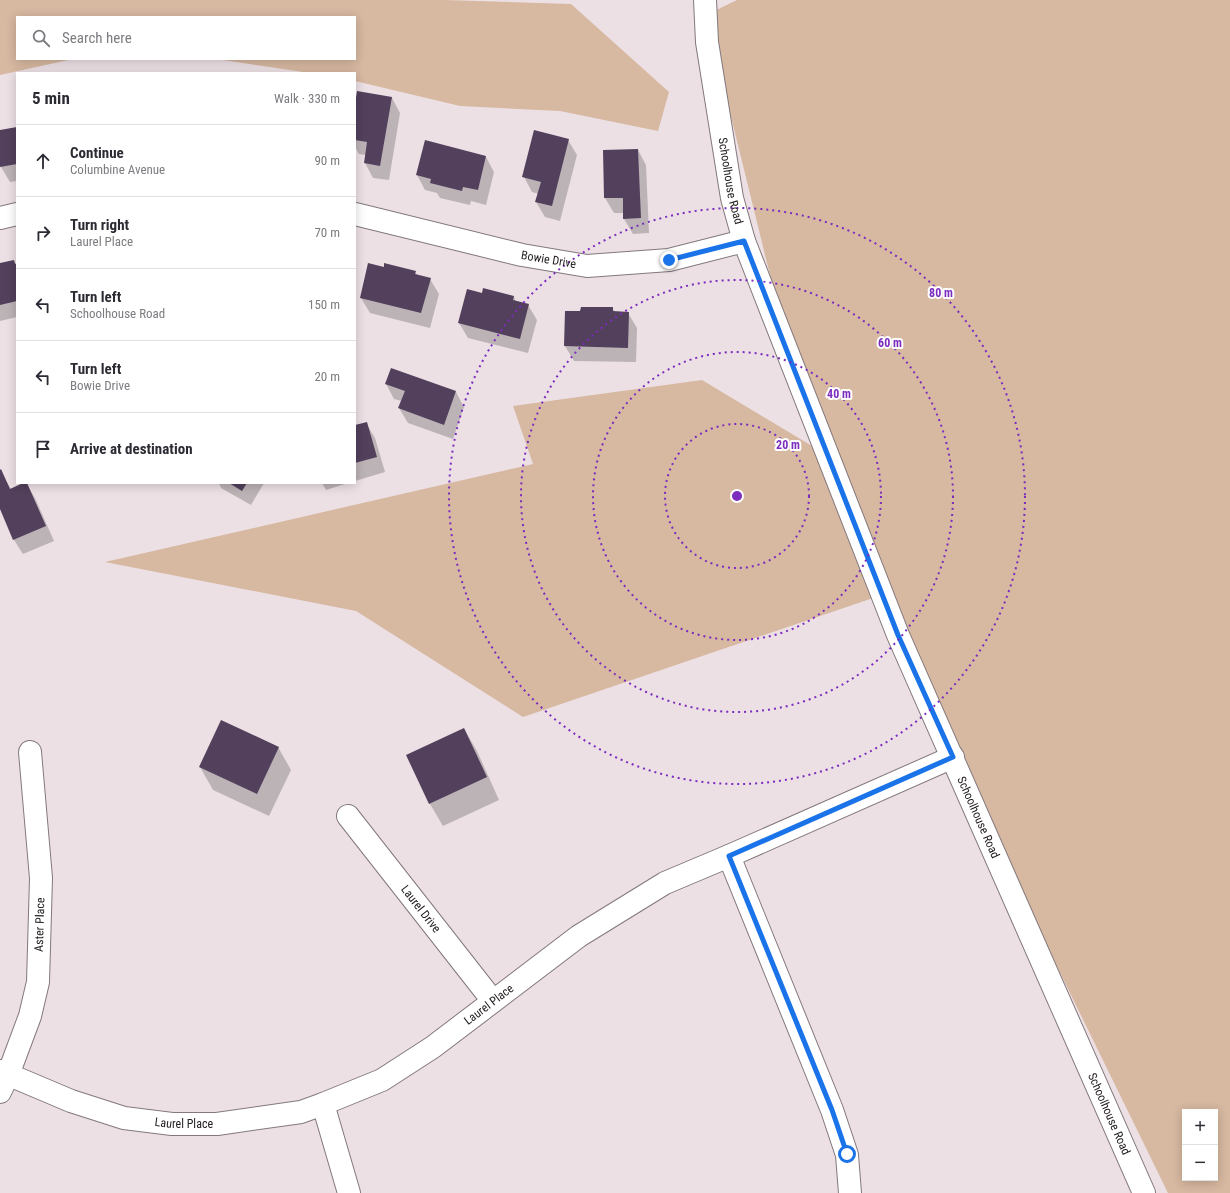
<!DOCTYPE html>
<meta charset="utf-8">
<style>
:root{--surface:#fff;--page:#f7f7f7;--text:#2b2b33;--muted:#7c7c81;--line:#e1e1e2}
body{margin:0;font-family:"Roboto Condensed",sans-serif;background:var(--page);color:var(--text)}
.controls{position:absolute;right:12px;bottom:12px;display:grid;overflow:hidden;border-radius:0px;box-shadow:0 2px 10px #0003}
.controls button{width:36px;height:36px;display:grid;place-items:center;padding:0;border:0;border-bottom:1px solid var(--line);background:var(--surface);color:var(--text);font:20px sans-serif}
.stop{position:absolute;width:12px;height:12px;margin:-9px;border:3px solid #1a73e8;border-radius:50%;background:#fff}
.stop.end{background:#1a73e8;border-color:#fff;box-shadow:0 1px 4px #0008}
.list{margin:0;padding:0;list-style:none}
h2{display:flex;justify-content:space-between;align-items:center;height:52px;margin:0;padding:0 16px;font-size:17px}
h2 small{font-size:13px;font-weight:400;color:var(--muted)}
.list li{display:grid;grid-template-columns:26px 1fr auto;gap:12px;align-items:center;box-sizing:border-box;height:72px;padding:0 16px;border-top:1px solid var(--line)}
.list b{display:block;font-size:15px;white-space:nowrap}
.list p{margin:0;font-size:13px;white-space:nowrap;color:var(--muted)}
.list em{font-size:13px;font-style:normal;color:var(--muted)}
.icon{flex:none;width:22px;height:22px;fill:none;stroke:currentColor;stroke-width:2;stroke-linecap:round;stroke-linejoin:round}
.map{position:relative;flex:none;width:1230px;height:1193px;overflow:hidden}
.search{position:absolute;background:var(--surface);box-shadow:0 2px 10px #0003;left:16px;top:16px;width:340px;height:44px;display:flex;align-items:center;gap:10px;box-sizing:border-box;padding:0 14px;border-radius:0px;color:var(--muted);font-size:15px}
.panel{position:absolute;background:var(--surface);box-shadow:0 2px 10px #0003;left:16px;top:72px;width:340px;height:412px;border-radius:0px}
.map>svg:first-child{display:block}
.green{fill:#d7b8a1;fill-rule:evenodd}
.shadow{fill:#0003}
.building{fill:#53405c}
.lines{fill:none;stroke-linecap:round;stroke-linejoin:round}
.minor-casing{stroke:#83787d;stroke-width:24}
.minor{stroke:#fff;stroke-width:22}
.route{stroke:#1a73e8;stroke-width:5}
.ring{fill:none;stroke:#7b2cbf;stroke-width:2;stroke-dasharray:2 4}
.labels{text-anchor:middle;stroke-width:4;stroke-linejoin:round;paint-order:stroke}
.street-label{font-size:12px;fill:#252022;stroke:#fff}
.centre{fill:#7b2cbf;stroke:#fff;stroke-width:2}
.ring-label{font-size:12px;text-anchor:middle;font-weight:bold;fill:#7b2cbf;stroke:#fff;stroke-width:4;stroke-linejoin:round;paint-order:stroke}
</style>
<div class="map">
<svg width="1230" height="1193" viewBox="0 0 1230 1193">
<rect width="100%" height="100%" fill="#ece0e5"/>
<!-- green -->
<g class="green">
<polygon points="0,0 445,0 571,4 669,92 658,131 560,111 460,106 355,81 355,73 310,73 216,59 355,59 355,17 17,17 17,59 73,59 0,75"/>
<path d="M 737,0 L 1230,0 L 1230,1193 L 1168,1193 L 876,597 L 523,717 L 356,611 L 105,562 L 533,464 L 513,406 L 702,380 L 812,446 L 706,15 ZM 1185,1112 L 1215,1112 L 1215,1178 L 1185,1178 Z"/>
</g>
<!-- shadow -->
<g class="shadow">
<polygon points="358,92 392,98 400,113 389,180 373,178 365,163 366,155 359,154 355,147 355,110"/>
<polygon points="17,128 17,181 10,182 1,167 0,131"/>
<polygon points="568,140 577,155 560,221 545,217 536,202 539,194 532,192 524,177"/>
<polygon points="638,150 646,165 649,233 633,234 624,219 624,213 614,213 605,198"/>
<polygon points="486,157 494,172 486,205 471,201 470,205 440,198 437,193 425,190 417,175"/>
<polygon points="14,261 16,265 17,264 17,317 0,321 0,264"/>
<polygon points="384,268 415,272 418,276 430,279 439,294 430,328 370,313 361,298"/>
<polygon points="482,294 514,297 516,302 528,305 537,320 528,353 468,338 459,323"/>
<polygon points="612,308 615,312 628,313 637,328 636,362 574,361 565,346 581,312"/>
<polygon points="386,384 456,392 464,407 453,439 408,423 399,408 402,401 394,399"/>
<polygon points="366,423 375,438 385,472 355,481 355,426"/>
<polygon points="0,471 11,489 26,483 35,498 54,541 23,554 14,540 0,507"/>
<polygon points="219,483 264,483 251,505 221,488"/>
<polygon points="322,483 348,483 326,490"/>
<polygon points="464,729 477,751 499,800 443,826 430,804 407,755"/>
<polygon points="278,747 291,770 269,816 213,790 200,767"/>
</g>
<!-- building -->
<g class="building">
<polygon points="357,91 392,97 380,166 364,163 367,142 355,140 355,104"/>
<polygon points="17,127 17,164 0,167 0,130"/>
<polygon points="534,130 569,139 552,206 535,202 541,182 522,177"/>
<polygon points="425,140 486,156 478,190 463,187 462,191 430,183 431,179 416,175"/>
<polygon points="638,149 641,218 623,219 623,198 604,198 603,150"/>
<polygon points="14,260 15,264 17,263 17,301 0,305 0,263"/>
<polygon points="368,263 384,267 384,263 416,271 415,274 431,278 421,313 360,298"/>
<polygon points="483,288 514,296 513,300 529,304 520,339 458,323 467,289 482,293"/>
<polygon points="581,307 613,307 613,311 629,312 628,348 564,346 565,311 580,311"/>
<polygon points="391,368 456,391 444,425 398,408 405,391 385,384"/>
<polygon points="367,422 377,457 355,463 355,425"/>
<polygon points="1,469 10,489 23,483 27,483 46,526 13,540 0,509 0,470"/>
<polygon points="229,483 247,483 242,491"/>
<polygon points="221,720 279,747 257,794 199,767"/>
<polygon points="464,728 487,777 429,804 406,755"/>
</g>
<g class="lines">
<defs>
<g id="minor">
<path id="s1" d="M 705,0 L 707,42 L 732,198 L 744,241 L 898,635 L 1144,1193"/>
<path id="s2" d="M 355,214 L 522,255 L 587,266 L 669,260 L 744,241"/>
<polyline points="0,218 17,214"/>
<path id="s3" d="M 348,816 L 493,1001"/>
<polyline points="729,856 832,1110 847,1155 850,1193"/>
<path id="s4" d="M 0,1071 L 71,1101 L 124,1118 L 172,1124 L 217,1124 L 301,1112 L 323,1104 L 382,1080 L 433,1047 L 579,936 L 665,883 L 729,856 L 953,757"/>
<path id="s5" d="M 0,1092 L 8,1075 L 30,1016 L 38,982 L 41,878 L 30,752"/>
<polyline points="323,1104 349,1193"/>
</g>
</defs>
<!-- minor casing -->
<use href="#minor" class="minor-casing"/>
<!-- minor -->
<use href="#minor" class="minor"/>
</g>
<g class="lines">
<!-- route -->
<polyline class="route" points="669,260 744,241 898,635 953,757 729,856 832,1110 847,1154"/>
</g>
<!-- distance rings -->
<g class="ring">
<circle cx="737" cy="496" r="72"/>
<circle cx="737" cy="496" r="144"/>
<circle cx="737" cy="496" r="216"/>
<circle cx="737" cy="496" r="288"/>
</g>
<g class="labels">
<!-- street labels -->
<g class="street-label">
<text dy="4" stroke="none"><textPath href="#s1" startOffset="183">Schoolhouse Road</textPath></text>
<text dy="4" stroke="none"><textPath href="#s2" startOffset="199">Bowie Drive</textPath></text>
<text dy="4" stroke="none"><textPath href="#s1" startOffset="867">Schoolhouse Road</textPath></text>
<text dy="4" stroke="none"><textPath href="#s3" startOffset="118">Laurel Drive</textPath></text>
<text dy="4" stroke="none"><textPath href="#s5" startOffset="174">Aster Place</textPath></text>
<text dy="4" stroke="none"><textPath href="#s4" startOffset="529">Laurel Place</textPath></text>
<text dy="4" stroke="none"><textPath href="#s1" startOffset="1191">Schoolhouse Road</textPath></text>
<text dy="4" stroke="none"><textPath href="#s4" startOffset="193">Laurel Place</textPath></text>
</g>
</g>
<circle cx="737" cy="496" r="6" class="centre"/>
<g class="ring-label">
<text x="941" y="297">80 m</text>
<text x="890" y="347">60 m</text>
<text x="839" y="398">40 m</text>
<text x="788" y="449">20 m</text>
</g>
</svg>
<div class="controls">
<button>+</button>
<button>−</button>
</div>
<div class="stop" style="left:847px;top:1154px"></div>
<div class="stop end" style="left:669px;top:260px"></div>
<div class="search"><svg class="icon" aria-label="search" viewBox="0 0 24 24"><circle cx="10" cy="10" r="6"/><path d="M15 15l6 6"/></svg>Search here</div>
<section class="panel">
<h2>5 min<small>Walk · 330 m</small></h2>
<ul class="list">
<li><svg class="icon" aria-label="ahead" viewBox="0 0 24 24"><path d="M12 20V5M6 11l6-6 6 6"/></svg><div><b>Continue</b><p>Columbine Avenue</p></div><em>90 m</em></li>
<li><svg class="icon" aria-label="right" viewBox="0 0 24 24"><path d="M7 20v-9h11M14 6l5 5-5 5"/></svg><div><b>Turn right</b><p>Laurel Place</p></div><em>70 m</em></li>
<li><svg class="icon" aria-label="left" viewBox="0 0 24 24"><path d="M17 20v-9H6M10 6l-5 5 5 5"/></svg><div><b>Turn left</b><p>Schoolhouse Road</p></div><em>150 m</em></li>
<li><svg class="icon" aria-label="left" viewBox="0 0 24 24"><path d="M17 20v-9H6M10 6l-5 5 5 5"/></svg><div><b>Turn left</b><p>Bowie Drive</p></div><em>20 m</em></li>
<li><svg class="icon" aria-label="arrive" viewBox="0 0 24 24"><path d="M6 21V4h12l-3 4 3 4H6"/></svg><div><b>Arrive at destination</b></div></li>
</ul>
</section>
</div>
